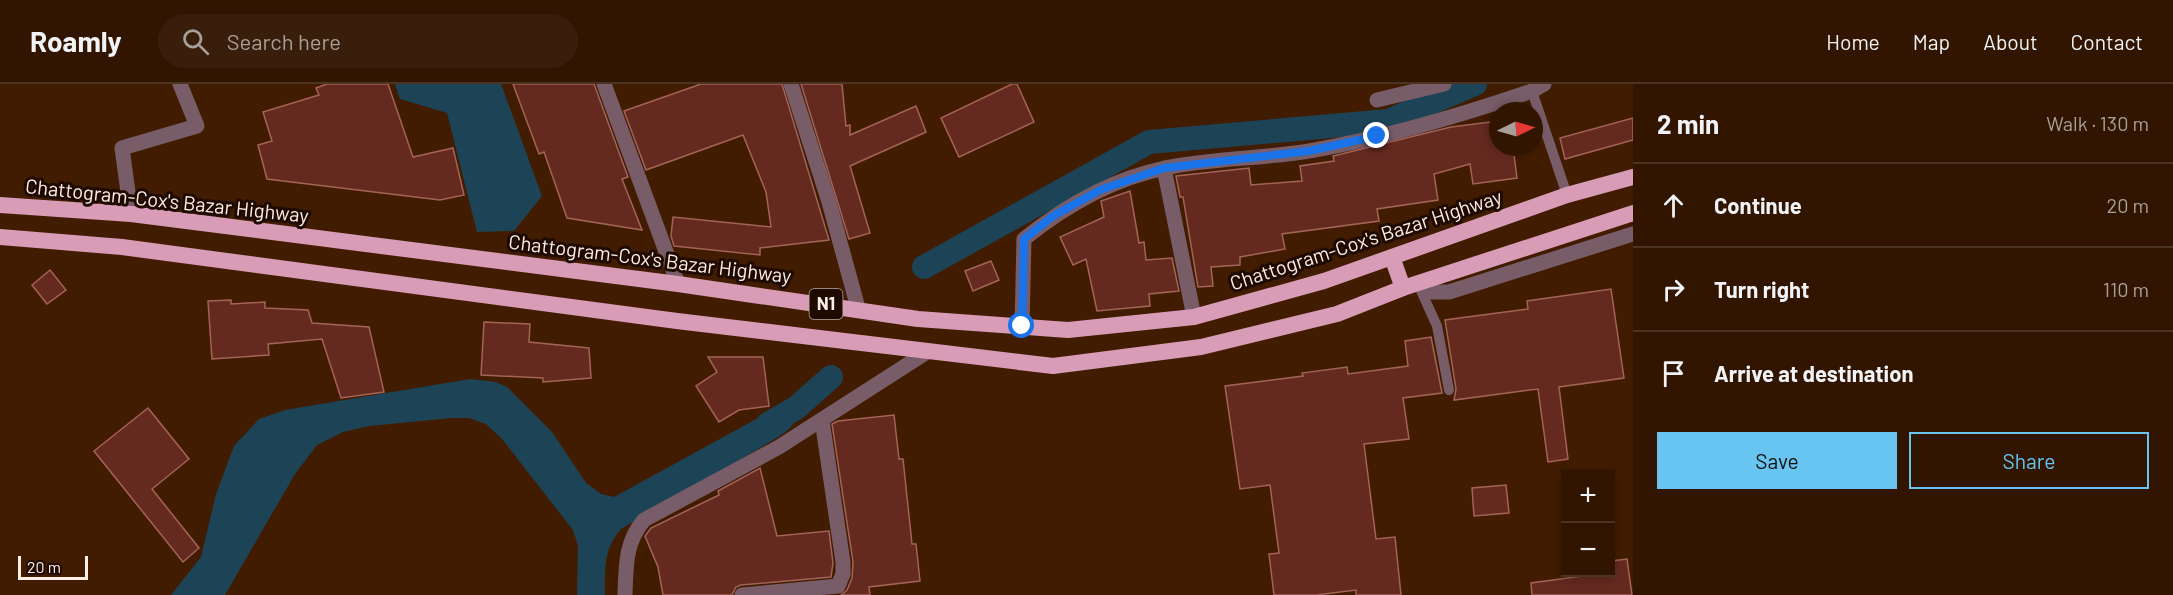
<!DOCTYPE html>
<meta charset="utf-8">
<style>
:root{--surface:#311501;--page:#391e0b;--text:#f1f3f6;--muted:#a89f99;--line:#4c3423;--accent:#68c4f0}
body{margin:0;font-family:Barlow,sans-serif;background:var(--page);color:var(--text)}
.controls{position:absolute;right:18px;bottom:18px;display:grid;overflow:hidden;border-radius:0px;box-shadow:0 3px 9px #0003}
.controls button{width:54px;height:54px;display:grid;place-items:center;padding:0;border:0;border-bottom:2px solid var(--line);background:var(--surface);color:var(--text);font:30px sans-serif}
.compass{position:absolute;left:1489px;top:18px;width:54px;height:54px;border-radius:50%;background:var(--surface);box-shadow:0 3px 9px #0003;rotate:85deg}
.scale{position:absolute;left:18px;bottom:15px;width:70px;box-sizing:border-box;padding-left:6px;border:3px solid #fcefe8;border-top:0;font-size:16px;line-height:21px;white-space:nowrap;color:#fcefe8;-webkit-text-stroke:4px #1f0a01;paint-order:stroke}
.stop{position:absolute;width:18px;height:18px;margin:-14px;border:4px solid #1a73e8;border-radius:50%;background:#fff}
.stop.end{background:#1a73e8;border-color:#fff;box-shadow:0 2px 6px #0008}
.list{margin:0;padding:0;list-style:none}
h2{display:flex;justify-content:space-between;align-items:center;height:78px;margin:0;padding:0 24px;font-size:26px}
h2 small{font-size:20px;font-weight:400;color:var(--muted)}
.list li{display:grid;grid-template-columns:39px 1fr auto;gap:18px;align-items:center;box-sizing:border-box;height:84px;padding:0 24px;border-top:2px solid var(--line)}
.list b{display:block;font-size:22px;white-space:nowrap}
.list em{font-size:20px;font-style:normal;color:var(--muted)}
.actions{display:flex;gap:12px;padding:18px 24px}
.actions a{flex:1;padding:14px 0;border:2px solid var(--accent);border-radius:0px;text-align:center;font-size:21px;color:var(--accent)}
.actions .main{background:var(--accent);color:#111}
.icon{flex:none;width:33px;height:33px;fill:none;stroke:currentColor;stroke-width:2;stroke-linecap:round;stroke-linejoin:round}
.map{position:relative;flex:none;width:1633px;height:511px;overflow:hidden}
header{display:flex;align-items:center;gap:36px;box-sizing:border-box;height:84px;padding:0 30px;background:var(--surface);border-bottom:2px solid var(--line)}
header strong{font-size:28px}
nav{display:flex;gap:33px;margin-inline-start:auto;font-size:21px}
.search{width:420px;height:54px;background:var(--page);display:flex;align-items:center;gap:15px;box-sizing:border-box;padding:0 21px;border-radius:33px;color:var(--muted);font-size:22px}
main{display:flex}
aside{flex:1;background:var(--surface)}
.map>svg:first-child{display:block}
.water{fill:#1d4456}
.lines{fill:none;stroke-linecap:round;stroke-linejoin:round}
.canal{stroke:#1d4456;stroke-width:24}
.building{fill:#642a20;stroke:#a46357;stroke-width:1.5}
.service{stroke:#785d68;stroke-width:10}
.minor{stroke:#785d68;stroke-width:15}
.trunk{stroke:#d89cb6;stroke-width:16}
.route{stroke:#1a73e8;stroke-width:8}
.labels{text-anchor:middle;stroke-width:6;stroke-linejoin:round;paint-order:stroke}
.shield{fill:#1f0a01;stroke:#baaaa3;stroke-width:1.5}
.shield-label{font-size:18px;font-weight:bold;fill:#fcefe8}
.street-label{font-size:20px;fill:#fcefe8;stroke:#1f0a01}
</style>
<header>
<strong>Roamly</strong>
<div class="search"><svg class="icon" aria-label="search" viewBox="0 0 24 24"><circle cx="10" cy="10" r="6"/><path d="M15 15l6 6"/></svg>Search here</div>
<nav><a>Home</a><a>Map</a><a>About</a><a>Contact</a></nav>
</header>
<main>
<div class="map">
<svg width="1633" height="511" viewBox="0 0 1633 511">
<rect width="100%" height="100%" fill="#411c01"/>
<!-- water -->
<g class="water">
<polygon points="395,0 501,0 542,112 514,147 477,148 447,29 400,15"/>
<path d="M 470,295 L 496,298 L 507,303 L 552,348 L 586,399 L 601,410 L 614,413 L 778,323 L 787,320 L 796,324 C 798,341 788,346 775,355 L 621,445 C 603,466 605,485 605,511 L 577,511 L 578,462 L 573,446 L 502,355 L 486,340 L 469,334 L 451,334 L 370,342 L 343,348 L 317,361 L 295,390 L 225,511 L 171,511 L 201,473 L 216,410 L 234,362 L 259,335 L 285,326 Z"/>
</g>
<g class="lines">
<!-- canal -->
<g class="canal">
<polyline points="924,183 1149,58 1388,37 1475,0"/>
<polyline points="768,340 796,324 831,293"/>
</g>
</g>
<!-- building -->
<g class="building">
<polygon points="327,0 388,0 413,73 453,64 464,111 440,116 267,95 258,61 272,57 263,28 319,11 316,4"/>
<polygon points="513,0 594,0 628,93 622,95 642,146 567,134 544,68 539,70"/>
<polygon points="701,0 782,0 829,156 760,164 760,171 674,162 671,152 673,133 771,143 766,108 743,51 646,86 624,27"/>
<polygon points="801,0 842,0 846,42 850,41 850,51 916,22 926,48 850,82 870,149 849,155"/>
<polygon points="1012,0 1017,0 1034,38 959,73 941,34"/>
<polygon points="1633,34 1633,56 1565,75 1560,54"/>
<polygon points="1498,37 1498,63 1513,63 1517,94 1473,100 1470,80 1434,90 1438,116 1377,125 1379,137 1282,150 1285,165 1240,173 1240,181 1211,183 1213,202 1198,203 1183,113 1180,113 1176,92 1249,84 1251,101 1302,97 1300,82 1334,77 1333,72 1451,43"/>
<polygon points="1130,107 1139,159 1144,158 1146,176 1172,174 1179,207 1149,210 1150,222 1097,227 1086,175 1073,181 1060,153 1104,133 1101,117"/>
<polygon points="991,177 999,196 973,207 965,187"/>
<polygon points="50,186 66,206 47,220 32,201"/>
<polygon points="1611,205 1624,294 1559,303 1568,375 1548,378 1538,305 1454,316 1456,305 1445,236 1528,225 1527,217"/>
<polygon points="231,216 231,220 265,218 265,224 308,226 312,239 369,243 384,308 341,314 322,255 268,260 269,271 212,275 208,217"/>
<polygon points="484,238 530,240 529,258 589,264 591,294 543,298 543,294 481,291"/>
<polygon points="1431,253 1442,309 1403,314 1409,355 1364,360 1376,455 1395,453 1401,511 1356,511 1356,506 1316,511 1274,511 1269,470 1279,469 1270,401 1240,405 1225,302 1303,292 1302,289 1347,283 1348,290 1408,282 1405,257"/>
<polygon points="708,273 763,273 769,322 739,326 719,338 696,302 717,288"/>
<polygon points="148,324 189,375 152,405 199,464 183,478 94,367"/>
<polygon points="894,331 899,375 903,375 912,460 916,460 920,497 869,503 870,511 841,511 847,506 852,494 853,478 832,340 838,337"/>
<polygon points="760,384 777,452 829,447 833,479 831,493 741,501 736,503 732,511 663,511 658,483 645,452 651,444 719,411 718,407"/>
<polygon points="1506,401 1509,429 1474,432 1472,404"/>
<polygon points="1627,475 1632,511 1532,511 1531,499 1591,491 1590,489 1611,489 1611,477"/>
</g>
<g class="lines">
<!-- service -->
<g class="service">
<polyline points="1532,7 1567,111"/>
<polyline points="1418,200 1437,242 1449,306"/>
</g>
<!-- minor -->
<g class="minor">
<polyline points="604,0 678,200"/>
<polyline points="791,0 829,118 858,224"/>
<polyline points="1377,16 1444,0"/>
<polyline points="1164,84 1194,233"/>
<polyline points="131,130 122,64 197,42 180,0"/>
<polyline points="1428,198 1433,208 1449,208 1633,150"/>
<path d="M 1022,242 L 1024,155 C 1065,122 1112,95 1165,84 C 1212,74 1261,75 1309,67 C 1385,54 1459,32 1532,7 L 1544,0"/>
<path d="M 625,511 C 626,483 625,458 644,436 L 779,363 L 927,268"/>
<polyline points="742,511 838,502 843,490 843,478 822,336"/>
</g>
<!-- trunk -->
<g class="trunk">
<polyline points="0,121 131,130 678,200 918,235 1068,246 1194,233 1324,197 1567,111 1633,93"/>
<polyline points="0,153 122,163 677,237 1053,282 1201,263 1337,230 1403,204 1633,129"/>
<polyline points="1392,173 1403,204"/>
</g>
</g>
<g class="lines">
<!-- route -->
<polyline class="route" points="1022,242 1024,155 1053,132 1100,106 1164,84 1309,67 1377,52"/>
</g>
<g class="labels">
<!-- shield labels -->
<rect class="shield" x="809.5" y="205" width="33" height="30" rx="4.5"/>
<g class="shield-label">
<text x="826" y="226">N1</text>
</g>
<!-- street labels -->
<g class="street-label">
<text transform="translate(167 117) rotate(6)" y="7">Chattogram-Cox's Bazar Highway</text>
<text transform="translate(1366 156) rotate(-18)" y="7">Chattogram-Cox's Bazar Highway</text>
<text transform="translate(650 175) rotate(7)" y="7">Chattogram-Cox's Bazar Highway</text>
</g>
</g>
</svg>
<div class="controls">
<button>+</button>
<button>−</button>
</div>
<svg class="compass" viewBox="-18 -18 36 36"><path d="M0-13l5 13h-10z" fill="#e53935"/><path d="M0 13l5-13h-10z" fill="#a89f99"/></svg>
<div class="scale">20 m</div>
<div class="stop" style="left:1022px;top:242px"></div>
<div class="stop end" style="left:1377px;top:52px"></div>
</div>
<aside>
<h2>2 min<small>Walk · 130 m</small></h2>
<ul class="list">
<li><svg class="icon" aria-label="ahead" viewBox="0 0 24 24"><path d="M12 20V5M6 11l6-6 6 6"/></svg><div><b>Continue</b></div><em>20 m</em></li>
<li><svg class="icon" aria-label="right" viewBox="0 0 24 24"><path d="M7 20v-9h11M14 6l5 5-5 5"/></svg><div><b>Turn right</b></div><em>110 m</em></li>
<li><svg class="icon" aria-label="arrive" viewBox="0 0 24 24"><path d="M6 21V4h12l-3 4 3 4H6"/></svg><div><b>Arrive at destination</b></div></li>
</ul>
<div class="actions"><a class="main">Save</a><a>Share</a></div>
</aside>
</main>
